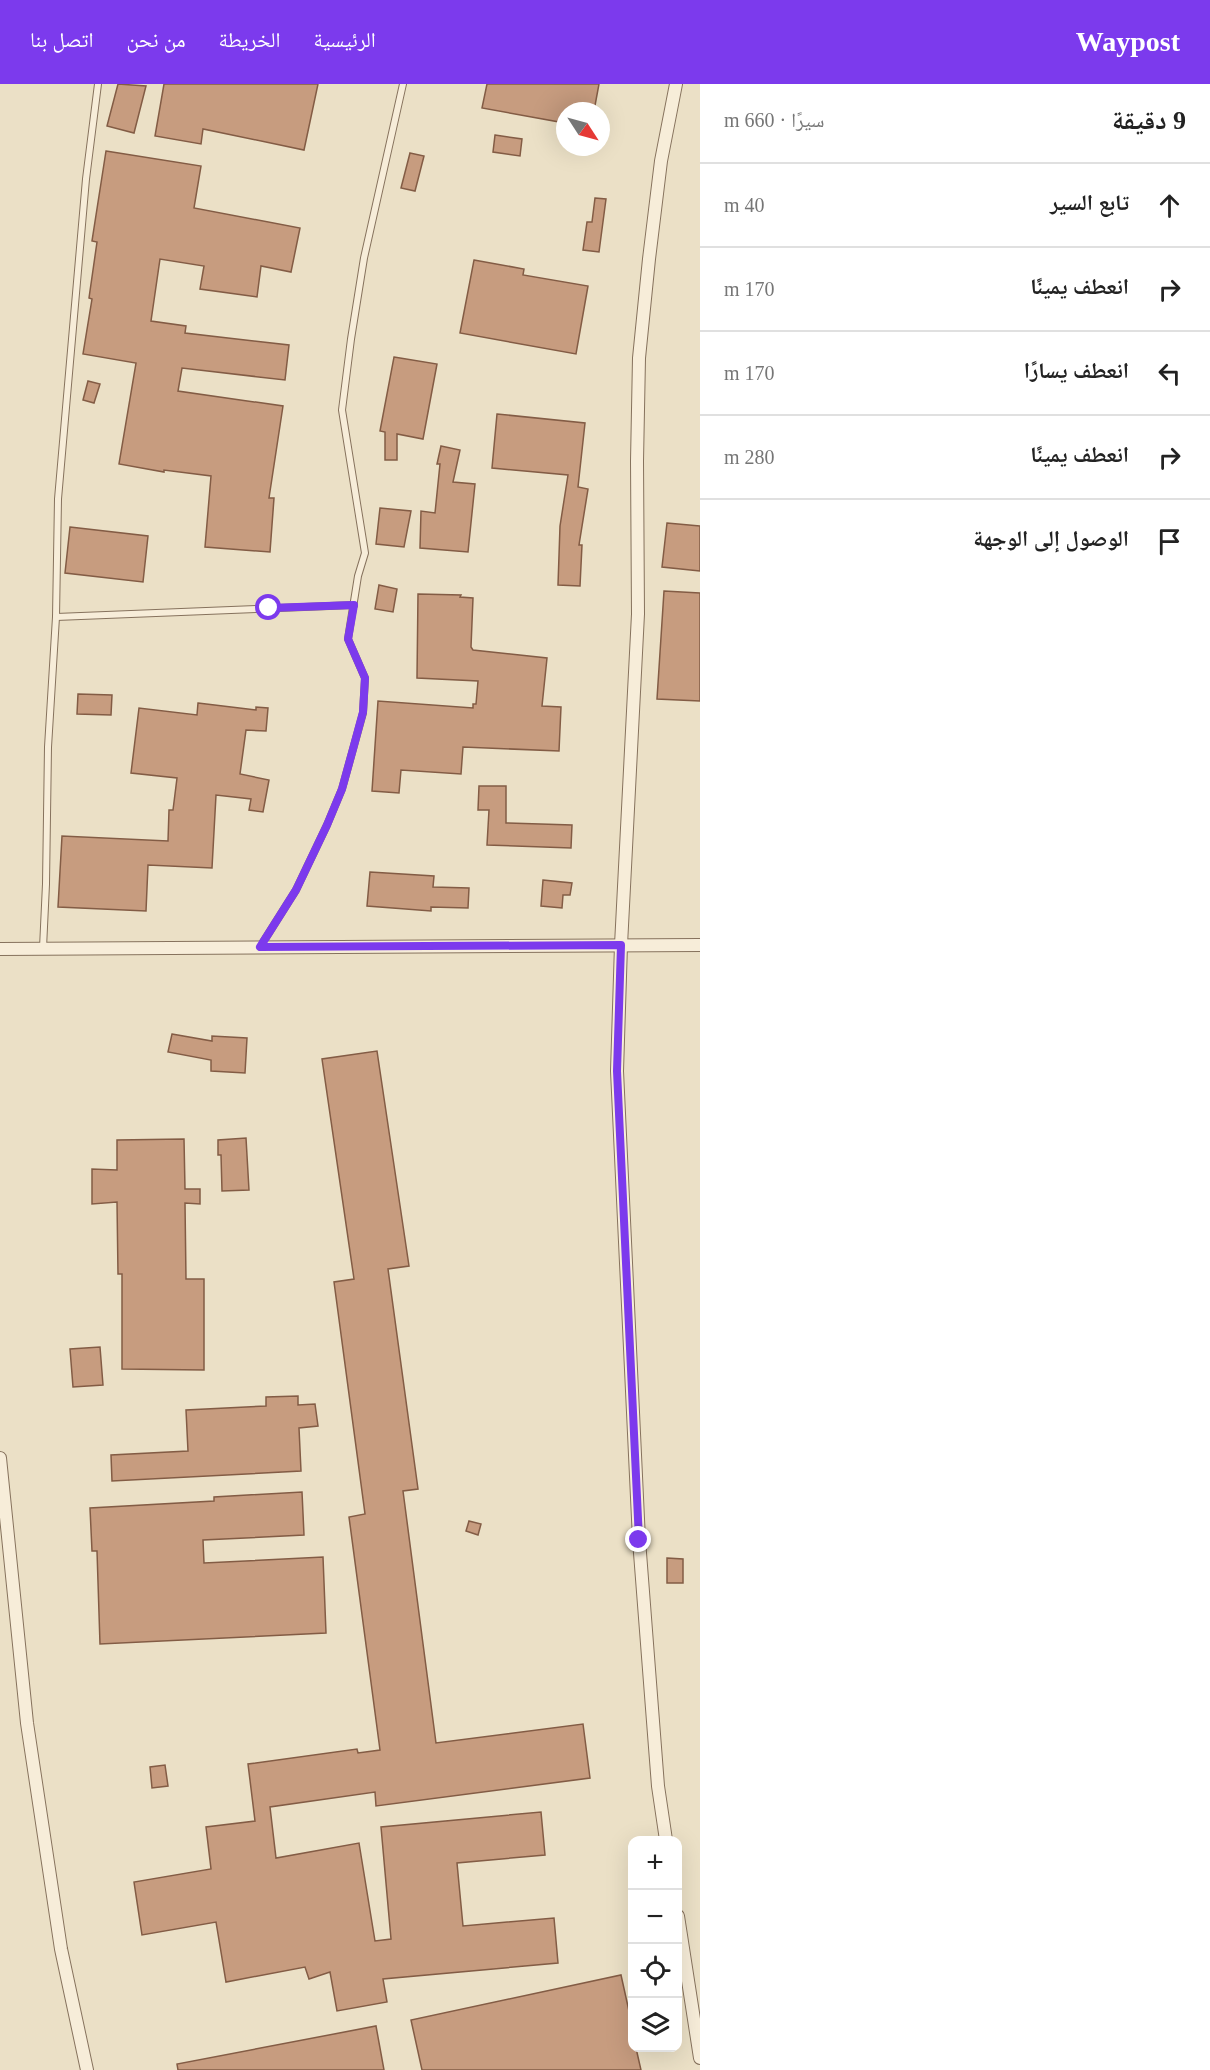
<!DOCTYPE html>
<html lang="ar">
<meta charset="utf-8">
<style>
:root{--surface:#fff;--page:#f6f6f6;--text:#222;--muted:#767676;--line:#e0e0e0;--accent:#7c3aed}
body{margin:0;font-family:"Times New Roman","Noto Naskh Arabic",serif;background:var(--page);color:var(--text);direction:rtl}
.controls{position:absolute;right:18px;bottom:18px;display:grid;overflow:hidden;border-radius:12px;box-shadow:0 6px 24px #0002}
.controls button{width:54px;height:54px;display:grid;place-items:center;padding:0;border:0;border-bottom:2px solid var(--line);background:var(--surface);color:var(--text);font:30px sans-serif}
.compass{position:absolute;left:556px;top:18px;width:54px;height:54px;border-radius:50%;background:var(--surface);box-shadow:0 6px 24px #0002;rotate:126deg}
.stop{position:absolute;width:18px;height:18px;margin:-14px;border:4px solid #7c3aed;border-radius:50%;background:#fff}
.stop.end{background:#7c3aed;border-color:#fff;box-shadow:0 2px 6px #0008}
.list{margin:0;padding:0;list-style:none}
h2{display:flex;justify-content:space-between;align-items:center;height:78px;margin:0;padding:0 24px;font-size:26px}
h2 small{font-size:20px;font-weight:400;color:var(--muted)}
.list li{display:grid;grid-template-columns:39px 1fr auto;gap:18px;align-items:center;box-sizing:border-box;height:84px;padding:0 24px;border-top:2px solid var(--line)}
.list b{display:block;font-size:22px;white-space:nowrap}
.list em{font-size:20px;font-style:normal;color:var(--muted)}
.icon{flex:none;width:33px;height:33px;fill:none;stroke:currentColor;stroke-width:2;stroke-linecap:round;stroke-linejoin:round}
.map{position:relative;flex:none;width:700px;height:1986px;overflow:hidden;direction:ltr}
header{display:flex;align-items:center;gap:36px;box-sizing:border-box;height:84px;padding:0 30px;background:var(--accent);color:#fff}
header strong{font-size:28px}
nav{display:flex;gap:33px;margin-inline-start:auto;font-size:21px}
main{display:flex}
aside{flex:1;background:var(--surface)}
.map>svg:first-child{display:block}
.building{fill:#c79c7f;stroke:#835c45;stroke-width:1.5}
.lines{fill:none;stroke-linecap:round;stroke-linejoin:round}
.lane-casing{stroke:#86725d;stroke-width:8}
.street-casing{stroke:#86725d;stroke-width:14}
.lane{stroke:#f7edd9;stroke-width:6}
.street{stroke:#f7edd9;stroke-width:12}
.route{stroke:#7c3aed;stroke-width:8}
</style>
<header>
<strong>Waypost</strong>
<nav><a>الرئيسية</a><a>الخريطة</a><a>من نحن</a><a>اتصل بنا</a></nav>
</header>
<main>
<aside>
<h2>9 دقيقة<small>سيرًا · 660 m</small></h2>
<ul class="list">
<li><svg class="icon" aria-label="ahead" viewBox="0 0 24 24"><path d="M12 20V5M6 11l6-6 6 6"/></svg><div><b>تابع السير</b></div><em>40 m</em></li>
<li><svg class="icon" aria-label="right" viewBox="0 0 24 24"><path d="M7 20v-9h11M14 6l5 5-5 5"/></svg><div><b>انعطف يمينًا</b></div><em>170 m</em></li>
<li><svg class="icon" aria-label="left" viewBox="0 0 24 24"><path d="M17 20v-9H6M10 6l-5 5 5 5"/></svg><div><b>انعطف يسارًا</b></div><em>170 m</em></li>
<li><svg class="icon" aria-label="right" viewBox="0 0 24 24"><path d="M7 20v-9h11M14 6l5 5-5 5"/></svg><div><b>انعطف يمينًا</b></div><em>280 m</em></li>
<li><svg class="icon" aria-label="arrive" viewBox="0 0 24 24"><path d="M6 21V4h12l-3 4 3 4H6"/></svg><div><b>الوصول إلى الوجهة</b></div></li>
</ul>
</aside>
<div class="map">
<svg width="700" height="1986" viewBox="0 0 700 1986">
<rect width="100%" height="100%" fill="#ebe0c6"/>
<!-- building -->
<g class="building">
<polygon points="118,0 146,2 134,49 107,42"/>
<polygon points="164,0 318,0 304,66 203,45 201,60 155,52"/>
<polygon points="487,0 599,0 594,27 565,27 565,39 482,24"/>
<polygon points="495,51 522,55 520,72 493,68"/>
<polygon points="106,67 201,82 194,124 300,144 291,188 261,182 257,213 200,205 204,182 160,175 151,237 186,242 185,249 289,261 285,296 182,284 178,307 283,322 269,414 274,414 270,468 205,463 211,392 164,386 164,388 119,380 136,279 83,270 92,215 89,214 97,158 92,157"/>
<polygon points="410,69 424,72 415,107 401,104"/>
<polygon points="595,114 606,115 599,168 583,166 587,138 592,138"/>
<polygon points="474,176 524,185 523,191 588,202 576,270 460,249"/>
<polygon points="394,273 437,280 423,355 397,350 397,376 385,376 385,348 380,347"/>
<polygon points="88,297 100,300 94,319 83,316"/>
<polygon points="497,330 585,339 578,403 588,405 579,461 582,461 580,502 558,501 560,442 568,391 492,384"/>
<polygon points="441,362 460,366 453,398 475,400 468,468 420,464 421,427 435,429 440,380 437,380"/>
<polygon points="380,424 411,427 404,463 376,460"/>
<polygon points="667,439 700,442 700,487 662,483"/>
<polygon points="70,443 148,452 143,498 65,489"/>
<polygon points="379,501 397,505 393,528 375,525"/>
<polygon points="664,507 700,509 700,617 657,615"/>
<polygon points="418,510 461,511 460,513 473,514 471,563 473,566 547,574 542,622 561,623 559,667 463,663 461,690 401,686 399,709 372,707 378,617 473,624 473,620 476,620 478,597 417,594"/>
<polygon points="78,610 112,611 111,631 77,630"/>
<polygon points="198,619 256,626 256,623 268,624 266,647 246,646 240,690 269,696 263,728 249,726 251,715 216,711 212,784 148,781 146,827 58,823 62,752 168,757 169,726 173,726 177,694 131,689 139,624 197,631"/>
<polygon points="479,702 506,702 506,739 572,741 571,764 487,761 489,726 478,726"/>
<polygon points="370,788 434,792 433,803 469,804 468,824 431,823 431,827 367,822"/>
<polygon points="543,796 572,799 570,811 563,811 562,824 541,822"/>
<polygon points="172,950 212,957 212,952 247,954 245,989 211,987 211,976 168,968"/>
<polygon points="377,967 409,1182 388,1185 418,1405 403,1407 436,1659 583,1640 590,1694 376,1722 375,1708 270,1723 276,1774 359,1759 375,1857 391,1855 381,1743 541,1728 545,1771 457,1779 463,1842 554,1834 558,1879 383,1895 387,1918 337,1927 330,1888 309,1895 305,1883 226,1898 216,1838 142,1851 134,1798 211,1785 206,1743 255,1737 248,1680 357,1665 358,1669 380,1666 349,1433 365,1430 334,1198 354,1195 322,975"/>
<polygon points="246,1054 249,1106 222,1107 221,1071 218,1071 218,1056"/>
<polygon points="184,1055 185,1105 200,1105 200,1120 185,1119 186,1195 204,1195 204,1286 122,1285 122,1190 118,1190 117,1118 92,1120 92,1085 117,1086 117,1056"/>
<polygon points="100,1263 103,1301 73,1303 70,1265"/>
<polygon points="298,1312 298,1321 315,1320 318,1342 299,1344 301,1387 112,1397 111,1371 188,1367 186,1326 266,1322 266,1313"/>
<polygon points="302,1408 304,1451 203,1456 204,1479 323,1473 326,1549 100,1560 97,1467 92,1467 90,1424 214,1417 214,1413"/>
<polygon points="469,1437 481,1440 478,1451 466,1447"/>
<polygon points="667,1474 683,1475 683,1499 667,1499"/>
<polygon points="165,1681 168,1702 152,1704 150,1683"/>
<polygon points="621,1891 633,1945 633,1964 636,1964 641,1986 422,1986 411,1936"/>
<polygon points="376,1942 384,1986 178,1986 177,1980"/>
</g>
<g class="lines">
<defs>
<g id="lane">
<polyline points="56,533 354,521"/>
<polyline points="260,863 296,806 327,741 342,705 363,629 365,594 348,555 358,492 365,469 342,326 351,255 364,174 403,0"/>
<polyline points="43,864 46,800 48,663 56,533 58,415 86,95 98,0"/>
</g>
<g id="street">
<polyline points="0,865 700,861"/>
<polyline points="0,1374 27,1639 61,1865 87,1986"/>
<polyline points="666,1756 658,1702 639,1456 617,987 621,861 638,530 637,377 639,274 649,175 661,77 676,0"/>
<polyline points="678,1832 700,1974"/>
</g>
</defs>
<!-- lane casing -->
<use href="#lane" class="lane-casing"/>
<!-- street casing -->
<use href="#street" class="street-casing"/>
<!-- lane -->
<use href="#lane" class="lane"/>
<!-- street -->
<use href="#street" class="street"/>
</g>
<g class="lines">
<!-- route -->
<polyline class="route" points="269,524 354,521 348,555 365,594 363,628 353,665 342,705 327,741 296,806 260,863 621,861 617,987 639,1456"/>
</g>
</svg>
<div class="controls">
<button>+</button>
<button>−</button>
<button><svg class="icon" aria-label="locate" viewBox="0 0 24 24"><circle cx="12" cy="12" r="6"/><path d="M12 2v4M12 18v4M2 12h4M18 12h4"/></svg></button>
<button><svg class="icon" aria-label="layers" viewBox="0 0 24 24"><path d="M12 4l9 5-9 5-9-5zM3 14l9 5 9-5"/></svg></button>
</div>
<svg class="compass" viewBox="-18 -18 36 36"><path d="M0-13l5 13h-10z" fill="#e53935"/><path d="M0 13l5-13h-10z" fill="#767676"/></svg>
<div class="stop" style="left:269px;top:524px"></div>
<div class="stop end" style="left:639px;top:1456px"></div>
</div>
</main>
